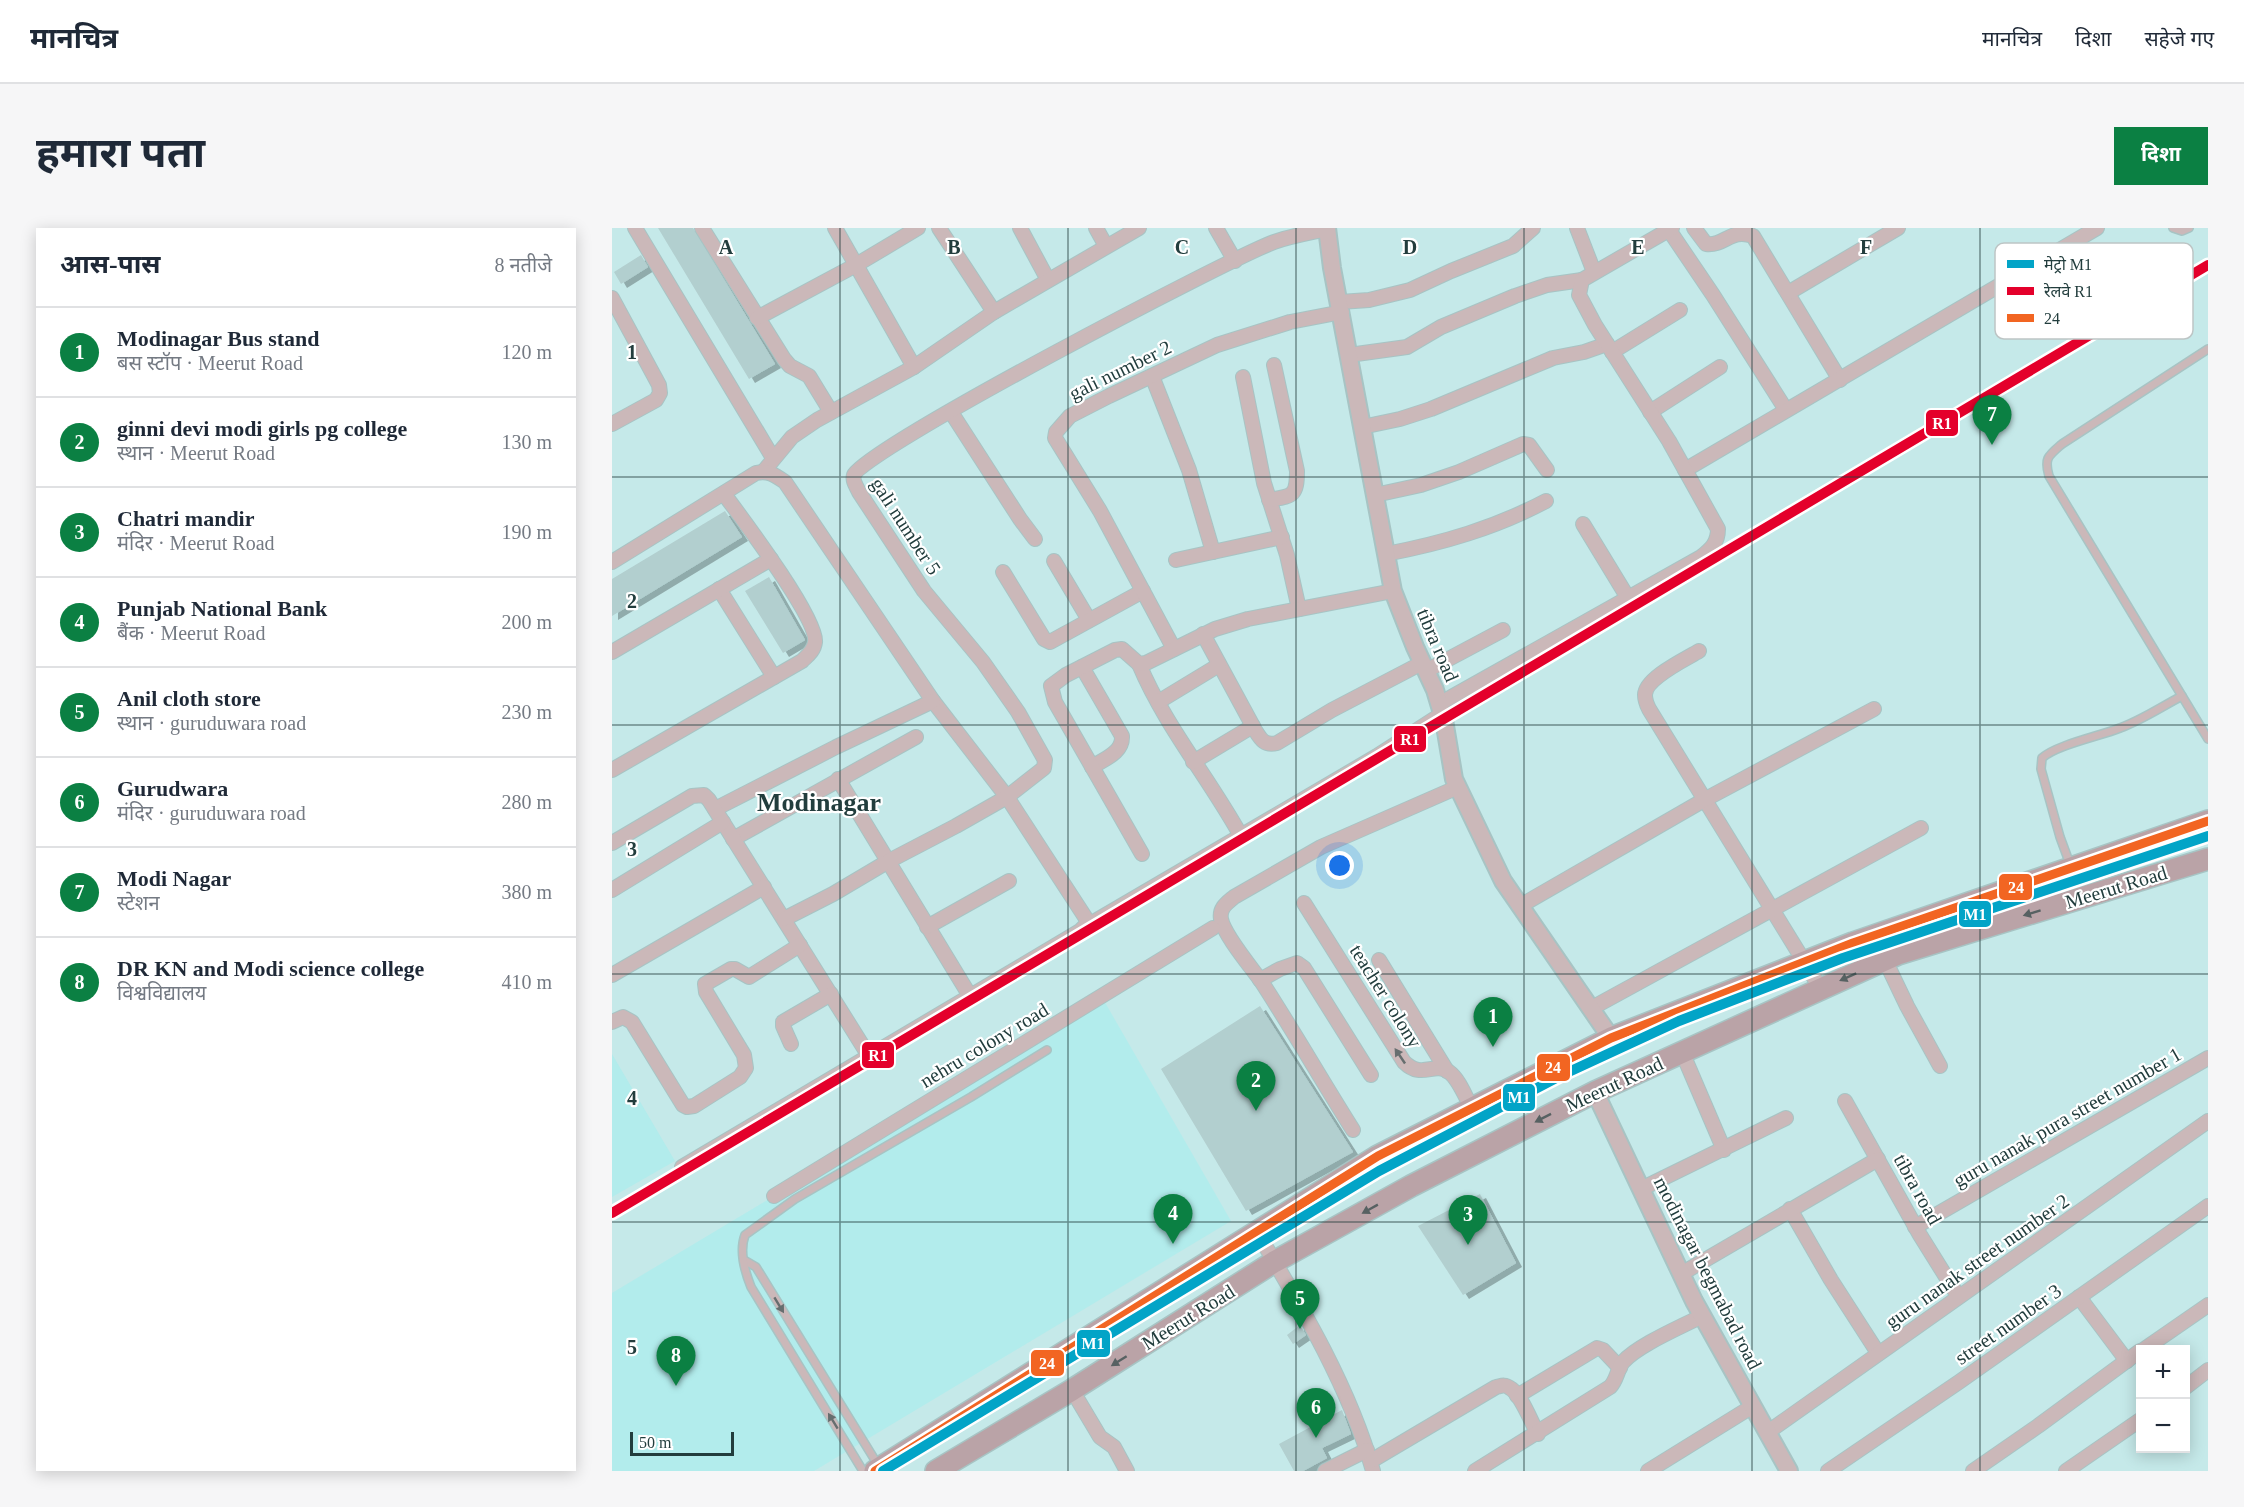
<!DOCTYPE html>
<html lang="hi">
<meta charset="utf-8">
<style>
:root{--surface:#fff;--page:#f6f6f7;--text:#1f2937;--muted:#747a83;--line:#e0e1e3;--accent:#0b8043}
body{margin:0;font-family:"Times New Roman","Noto Sans Devanagari",serif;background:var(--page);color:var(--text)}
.controls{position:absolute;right:18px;bottom:18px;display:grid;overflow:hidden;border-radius:0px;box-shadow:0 3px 15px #0003}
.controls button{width:54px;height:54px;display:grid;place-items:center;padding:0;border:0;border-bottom:2px solid var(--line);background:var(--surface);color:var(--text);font:30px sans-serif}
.scale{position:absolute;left:18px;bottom:15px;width:104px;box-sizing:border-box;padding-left:6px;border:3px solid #223d3d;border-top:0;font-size:16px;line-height:21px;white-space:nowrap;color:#223d3d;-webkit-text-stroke:4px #fff;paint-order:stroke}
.you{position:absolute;left:728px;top:638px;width:21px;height:21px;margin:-15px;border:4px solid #fff;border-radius:50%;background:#1a73e8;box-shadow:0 0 0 9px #1a73e833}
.badge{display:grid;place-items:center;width:39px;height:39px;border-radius:50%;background:var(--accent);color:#fff;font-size:20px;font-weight:700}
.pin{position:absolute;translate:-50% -50px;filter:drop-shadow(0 2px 3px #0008)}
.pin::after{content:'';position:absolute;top:32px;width:21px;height:18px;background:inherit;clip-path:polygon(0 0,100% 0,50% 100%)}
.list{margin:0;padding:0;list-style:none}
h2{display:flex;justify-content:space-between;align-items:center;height:78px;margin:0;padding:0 24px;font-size:26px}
h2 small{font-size:20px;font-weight:400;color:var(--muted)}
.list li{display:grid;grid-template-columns:39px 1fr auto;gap:18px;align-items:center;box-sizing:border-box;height:90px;padding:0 24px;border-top:2px solid var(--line)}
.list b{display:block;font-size:22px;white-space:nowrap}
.list p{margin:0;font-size:20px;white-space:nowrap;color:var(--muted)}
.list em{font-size:20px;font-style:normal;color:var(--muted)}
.map{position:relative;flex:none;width:1596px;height:1243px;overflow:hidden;border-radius:0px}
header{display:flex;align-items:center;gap:36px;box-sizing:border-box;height:84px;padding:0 30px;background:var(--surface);border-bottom:2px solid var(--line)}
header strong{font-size:28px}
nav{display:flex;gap:33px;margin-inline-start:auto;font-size:21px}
.intro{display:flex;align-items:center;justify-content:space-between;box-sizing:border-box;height:144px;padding:0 36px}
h1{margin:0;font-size:42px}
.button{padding:15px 27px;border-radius:0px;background:var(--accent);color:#fff;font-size:21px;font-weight:700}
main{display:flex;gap:36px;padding:0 36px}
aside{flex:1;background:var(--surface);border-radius:0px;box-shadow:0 3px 15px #0003}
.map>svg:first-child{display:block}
.built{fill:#b2ecec}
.building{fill:#b2cfcf;filter:url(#shadow)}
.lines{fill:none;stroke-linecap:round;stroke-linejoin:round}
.service-casing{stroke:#a7c4c4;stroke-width:10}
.minor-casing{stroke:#a7c4c4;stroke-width:16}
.tertiary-casing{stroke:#a7c4c4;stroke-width:20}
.trunk-casing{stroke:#a7c4c4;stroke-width:24}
.service{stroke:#cbb8b9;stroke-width:7}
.minor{stroke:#cbb8b9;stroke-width:14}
.tertiary{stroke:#cbb8b9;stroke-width:16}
.trunk{stroke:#baa3a7;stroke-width:21}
.bus-1-casing{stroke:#fff;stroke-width:14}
.bus-1{stroke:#f26522;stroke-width:9}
.rail-1-casing{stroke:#fff;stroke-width:15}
.rail-1{stroke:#e4002b;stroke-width:10}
.metro-1-casing{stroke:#fff;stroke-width:15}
.metro-1{stroke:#02a4c7;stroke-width:10}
.oneway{fill:#576162}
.oneway2{fill:#666e6f}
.grid{fill:none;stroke:#223d3d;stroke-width:1.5;stroke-opacity:0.55}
.labels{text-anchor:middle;stroke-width:4.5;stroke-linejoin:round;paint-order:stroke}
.street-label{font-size:20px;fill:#223d3d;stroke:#fff}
.district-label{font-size:26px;font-weight:bold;fill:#223d3d;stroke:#fff}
.key{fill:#fff;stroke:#bdc5c5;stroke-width:1.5}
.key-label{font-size:16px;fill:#223d3d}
.grid-label{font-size:20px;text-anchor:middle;font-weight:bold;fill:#223d3d;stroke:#fff;stroke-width:4.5;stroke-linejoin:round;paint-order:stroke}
.line-badge{stroke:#fff;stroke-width:2}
.badge-label{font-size:16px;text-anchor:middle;font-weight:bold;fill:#fff}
</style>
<header>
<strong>मानचित्र</strong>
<nav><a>मानचित्र</a><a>दिशा</a><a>सहेजे गए</a></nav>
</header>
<div class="intro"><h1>हमारा पता</h1><a class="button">दिशा</a></div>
<main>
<aside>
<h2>आस-पास<small>8 नतीजे</small></h2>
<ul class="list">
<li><span class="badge">1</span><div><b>Modinagar Bus stand</b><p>बस स्टॉप · Meerut Road</p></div><em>120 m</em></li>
<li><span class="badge">2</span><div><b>ginni devi modi girls pg college</b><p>स्थान · Meerut Road</p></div><em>130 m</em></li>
<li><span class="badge">3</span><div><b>Chatri mandir</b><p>मंदिर · Meerut Road</p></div><em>190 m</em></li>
<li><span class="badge">4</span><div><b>Punjab National Bank</b><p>बैंक · Meerut Road</p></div><em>200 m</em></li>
<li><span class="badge">5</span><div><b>Anil cloth store</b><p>स्थान · guruduwara road</p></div><em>230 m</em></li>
<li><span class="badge">6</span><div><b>Gurudwara</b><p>मंदिर · guruduwara road</p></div><em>280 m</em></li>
<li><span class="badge">7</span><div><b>Modi Nagar</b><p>स्टेशन</p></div><em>380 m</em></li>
<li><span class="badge">8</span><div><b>DR KN and Modi science college</b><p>विश्वविद्यालय</p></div><em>410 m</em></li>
</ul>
</aside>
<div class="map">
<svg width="1596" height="1243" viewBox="0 0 1596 1243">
<defs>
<filter id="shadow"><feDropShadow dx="6" dy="4" stdDeviation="0" flood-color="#0004"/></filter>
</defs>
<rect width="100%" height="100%" fill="#c5e9e9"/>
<!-- built -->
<g class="built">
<polygon points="491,771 619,993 202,1243 0,1243 0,1065"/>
<polygon points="0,826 63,933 0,969"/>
</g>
<!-- building -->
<g class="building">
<polygon points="46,0 81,0 163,136 137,151"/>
<polygon points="29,27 36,39 9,56 2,44"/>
<polygon points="113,283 130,309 0,388 0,351"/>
<polygon points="157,349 193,412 171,425 133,363"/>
<polygon points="648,778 741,924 634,983 549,841"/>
<polygon points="868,966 904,1035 851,1067 806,998"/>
<polygon points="688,1097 694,1107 681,1116 675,1107"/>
<polygon points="730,1182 739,1206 710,1220 715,1230 691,1243 682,1243 667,1216"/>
</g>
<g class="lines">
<defs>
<g id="service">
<polyline points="1561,0 1570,3 1577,0"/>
<path d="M 1596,121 L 1450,216 C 1436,228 1432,230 1437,248 L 1596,511"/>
<path d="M 1459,639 L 1448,609 L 1429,541 L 1430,530 C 1444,517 1488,508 1508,500 C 1530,492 1549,479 1570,468"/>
<polyline points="132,1032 144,1039 266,1237"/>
<path d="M 251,1243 L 139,1059 C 133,1044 127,1023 133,1007 L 183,971 L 359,869 L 435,822"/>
</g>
<g id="minor">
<polyline points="23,0 161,230"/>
<polyline points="90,0 172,131 178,138 197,148 219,184"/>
<polyline points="223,0 302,139"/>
<polyline points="327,0 382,84"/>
<polyline points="408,0 436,52"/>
<polyline points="484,0 494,18"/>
<polyline points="604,0 623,33"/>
<polyline points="965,0 982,44"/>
<path d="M 1082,0 L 1094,16 C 1114,18 1118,0 1141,8 L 1228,152"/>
<polyline points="1057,2 1101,67 1174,182"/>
<polyline points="1176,65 1286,0"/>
<polyline points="0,70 47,157 48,165 44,172 0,196"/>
<polyline points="728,74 757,72 798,62 839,43 901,18 921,0"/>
<polyline points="145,90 244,37 306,0"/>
<polyline points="1000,124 1068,82"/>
<polyline points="737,127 795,119 829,99 903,68 935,57 970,52"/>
<polyline points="540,148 577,242 601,324"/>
<polyline points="631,149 652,255 675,327 687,381"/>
<polyline points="339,184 408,291 423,311"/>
<polyline points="1038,184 1108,139"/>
<polyline points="750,199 788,191 819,181 941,130 972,124 995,116"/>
<polyline points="1073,242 1485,0"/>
<polyline points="151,244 180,209 205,192 302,139 382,84 527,0"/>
<polyline points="763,267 809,257 847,244 911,216 917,217 935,242"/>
<path d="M 657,272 C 680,268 685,269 685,243 L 662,137"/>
<polyline points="971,296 1016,370"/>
<path d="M 774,326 C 831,315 883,300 934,273"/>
<polyline points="564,332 670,309"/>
<polyline points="442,333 477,392"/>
<path d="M 0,334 L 144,245 C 156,242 163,247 173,254 L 321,473 L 395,569 L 475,692 L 480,695 L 765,528 L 830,486"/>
<polyline points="391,344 432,411 438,414 531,363"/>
<polyline points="107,361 162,449"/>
<path d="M 591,406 L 643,502 C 649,512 653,518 665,515 L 720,482 L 810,435"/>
<polyline points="562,421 488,283 443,210 444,204 458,188 497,168 605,117 678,94 730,84"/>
<path d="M 1087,423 C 1074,431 1033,450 1033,467 C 1033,471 1035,477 1037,481 L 1209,761"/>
<polyline points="0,424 159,331"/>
<path d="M 527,436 C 553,498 597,550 629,608"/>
<path d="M 470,439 L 510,508 C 511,525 492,531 480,539"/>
<polyline points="814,443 891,402"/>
<polyline points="546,474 607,437"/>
<path d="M 827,476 L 1089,329 C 1099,321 1106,315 1106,301 L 1057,213 L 983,97 L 967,67 L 970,52 L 1060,0"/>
<polyline points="581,534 641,498"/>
<path d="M 0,542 L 190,433 C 195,428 202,423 203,414 C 206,391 129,289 112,266"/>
<polyline points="226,551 358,768"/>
<polyline points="103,581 224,519 321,473"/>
<polyline points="121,611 304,509"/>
<polyline points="0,615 80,568 92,567 97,572 257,828"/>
<polyline points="530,626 443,474 439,458 454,447 503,422 510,421 527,436 534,435 603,401 636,391 781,363"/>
<polyline points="0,662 111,594"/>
<path d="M 692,675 L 792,834 C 810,852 822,833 837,844 C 847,851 854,870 860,881"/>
<polyline points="908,678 1092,572 1262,481"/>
<path d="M 172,691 L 221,666 L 275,634 L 344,598 L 395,569 L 432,540 L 433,532 L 406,484 L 371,434 L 312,363 L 247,264 C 245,259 240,253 242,247 C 251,222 616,31 662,14 C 679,8 697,5 715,1"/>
<polyline points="315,699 397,653"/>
<polyline points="767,732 835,843"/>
<polyline points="1273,732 1295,778 1328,838"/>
<polyline points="0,747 152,659"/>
<polyline points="648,752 668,741 685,735 692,740 759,847"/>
<polyline points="978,781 1309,600"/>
<polyline points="0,794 11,789 20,794 71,877 75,879 82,878 128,849 134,840 132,827 94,764 93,756 119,741 123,741 137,749 188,717"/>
<polyline points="179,816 171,798 171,794 219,766"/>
<polyline points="1070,824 1112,922"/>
<polyline points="1233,873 1308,1007 1346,1068"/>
<path d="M 741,902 C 710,853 681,802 649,753 C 639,739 612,707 609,691 C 607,680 615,675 622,669 L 709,619 L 846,559"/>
<polyline points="70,939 468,703 477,694"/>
<polyline points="1029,961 1174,890"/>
<polyline points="162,968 601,700"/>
<polyline points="1178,981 1219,1052 1266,1125"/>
<polyline points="1303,999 1596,830"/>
<path d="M 645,1004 C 689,1078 738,1160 761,1243"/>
<polyline points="1069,1046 1266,931"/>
<polyline points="1467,1069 1515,1133"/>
<polyline points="1531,1122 1596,1077"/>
<polyline points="1574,1159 1596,1142"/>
<polyline points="460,1162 488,1209 502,1219 515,1243"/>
<polyline points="905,1168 985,1120 991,1122 1008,1140"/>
<polyline points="1156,1204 1596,893"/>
<path d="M 759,1233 L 884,1159 C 889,1158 893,1156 898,1160 C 909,1166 919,1194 926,1206"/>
<polyline points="713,1243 755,1222"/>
<path d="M 863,1243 L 998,1159 C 1005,1152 1005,1142 1011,1134 C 1026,1117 1069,1099 1090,1088"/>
<polyline points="1036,1243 1141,1178"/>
<polyline points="1216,1243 1347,1154 1596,978"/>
<polyline points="1361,1243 1426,1198 1528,1123"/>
<polyline points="1454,1243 1528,1192"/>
</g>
<g id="tertiary">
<polyline points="715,0 720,40 781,363 803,419 823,462 832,492 842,551 891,653 999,810"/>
<polyline points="983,864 1082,1073 1177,1243"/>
</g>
<g id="trunk">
<polyline points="263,1243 766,928 999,810 1241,715 1596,593"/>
<polyline points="324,1243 460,1162 662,1034 799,958 983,864 1286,726 1596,631"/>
</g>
</defs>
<!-- service casing -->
<use href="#service" class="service-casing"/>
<!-- minor casing -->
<use href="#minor" class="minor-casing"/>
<!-- tertiary casing -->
<use href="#tertiary" class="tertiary-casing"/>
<!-- trunk casing -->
<use href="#trunk" class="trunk-casing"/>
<!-- service -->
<use href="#service" class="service"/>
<!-- minor -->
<use href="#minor" class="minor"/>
<!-- tertiary -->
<use href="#tertiary" class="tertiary"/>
<!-- trunk -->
<use href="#trunk" class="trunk"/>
<defs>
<polyline id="bus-1" points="263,1243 766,928 999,810 1241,715 1596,593"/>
</defs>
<!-- bus-1 casing -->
<use href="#bus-1" class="bus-1-casing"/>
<!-- bus-1 -->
<use href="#bus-1" class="bus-1"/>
<defs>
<polyline id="rail-1" points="0,985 1596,37"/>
</defs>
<!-- rail-1 casing -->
<use href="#rail-1" class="rail-1-casing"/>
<!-- rail-1 -->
<use href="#rail-1" class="rail-1"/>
<defs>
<polyline id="metro-1" points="271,1243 767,943 948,848 1067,793 1231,730 1596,608"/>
</defs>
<!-- metro-1 casing -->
<use href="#metro-1" class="metro-1-casing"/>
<!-- metro-1 -->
<use href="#metro-1" class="metro-1"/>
</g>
<!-- one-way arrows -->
<defs><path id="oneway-solid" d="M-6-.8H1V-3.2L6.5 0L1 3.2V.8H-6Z" transform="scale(1.5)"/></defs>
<g class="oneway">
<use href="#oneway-solid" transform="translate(1420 685) rotate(163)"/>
<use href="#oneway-solid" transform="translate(1236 749) rotate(156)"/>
<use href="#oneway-solid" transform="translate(931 890) rotate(153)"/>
<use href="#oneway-solid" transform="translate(758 981) rotate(151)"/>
<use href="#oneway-solid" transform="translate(507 1133) rotate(148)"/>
</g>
<g class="oneway2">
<use href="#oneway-solid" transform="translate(788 828) rotate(-124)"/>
<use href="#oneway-solid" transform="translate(167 1077) rotate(59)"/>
<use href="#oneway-solid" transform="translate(221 1193) rotate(-121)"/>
</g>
<!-- grid -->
<path class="grid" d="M 228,0 L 228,1243M 456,0 L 456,1243M 684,0 L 684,1243M 912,0 L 912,1243M 1140,0 L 1140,1243M 1368,0 L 1368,1243M 0,249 L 1596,249M 0,497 L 1596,497M 0,746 L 1596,746M 0,994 L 1596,994"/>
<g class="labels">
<!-- street labels -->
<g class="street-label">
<text transform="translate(508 142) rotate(-26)" y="7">gali number 2</text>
<text transform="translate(294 298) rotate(57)" y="7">gali number 5</text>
<text transform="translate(826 417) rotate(67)" y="7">tibra road</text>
<text transform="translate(1504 659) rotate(-17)" y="7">Meerut Road</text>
<text transform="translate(774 768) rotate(58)" y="7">teacher colony</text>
<text transform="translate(372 817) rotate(-31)" y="7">nehru colony road</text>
<text transform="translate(1002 856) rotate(-25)" y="7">Meerut Road</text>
<text transform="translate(1455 889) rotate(-30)" y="7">guru nanak pura street number 1</text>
<text transform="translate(1306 961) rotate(61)" y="7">tibra road</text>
<text transform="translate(1365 1033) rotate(-35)" y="7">guru nanak street number 2</text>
<text transform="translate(1096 1045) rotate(63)" y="7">modinagar begmabad road</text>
<text transform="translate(576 1089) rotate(-32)" y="7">Meerut Road</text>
<text transform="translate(1396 1096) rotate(-35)" y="7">street number 3</text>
</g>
<!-- district labels -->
<g class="district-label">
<text x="207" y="583">Modinagar</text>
</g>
</g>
<!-- legend -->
<rect x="1383" y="15" width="198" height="96" rx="9" class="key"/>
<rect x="1395" y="32" width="27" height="8" fill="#02a4c7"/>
<rect x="1395" y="59" width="27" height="8" fill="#e4002b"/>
<rect x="1395" y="86" width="27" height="8" fill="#f26522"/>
<g class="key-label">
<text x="1432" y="42">मेट्रो M1</text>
<text x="1432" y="69">रेलवे R1</text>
<text x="1432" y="96">24</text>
</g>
<g class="grid-label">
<text x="114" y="26">A</text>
<text x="342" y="26">B</text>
<text x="570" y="26">C</text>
<text x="798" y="26">D</text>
<text x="1026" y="26">E</text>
<text x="1254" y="26">F</text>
<text x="20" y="131">1</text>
<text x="20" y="380">2</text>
<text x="20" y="628">3</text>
<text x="20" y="877">4</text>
<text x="20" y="1126">5</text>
</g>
<g class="line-badge">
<rect x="1313" y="181" width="34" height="28" rx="6" fill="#e4002b"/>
<rect x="781" y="497" width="34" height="28" rx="6" fill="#e4002b"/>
<rect x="1386" y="645" width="35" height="28" rx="6" fill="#f26522"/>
<rect x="1346" y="672" width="34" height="28" rx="6" fill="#02a4c7"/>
<rect x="249" y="813" width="34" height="28" rx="6" fill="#e4002b"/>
<rect x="924" y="825" width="35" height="29" rx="6" fill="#f26522"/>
<rect x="890" y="855" width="34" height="29" rx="6" fill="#02a4c7"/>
<rect x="464" y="1101" width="35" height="29" rx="6" fill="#02a4c7"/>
<rect x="418" y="1121" width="35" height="28" rx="6" fill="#f26522"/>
</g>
<g class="badge-label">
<text x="1330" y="201">R1</text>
<text x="798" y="517">R1</text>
<text x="1404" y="665">24</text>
<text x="1363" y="692">M1</text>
<text x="266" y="833">R1</text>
<text x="941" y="845">24</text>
<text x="907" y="875">M1</text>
<text x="481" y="1121">M1</text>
<text x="435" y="1141">24</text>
</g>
</svg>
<div class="controls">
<button>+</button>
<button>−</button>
</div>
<div class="scale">50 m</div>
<div class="you"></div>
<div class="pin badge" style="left:881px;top:819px">1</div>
<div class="pin badge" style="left:644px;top:883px">2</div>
<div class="pin badge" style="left:856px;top:1017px">3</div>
<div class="pin badge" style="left:561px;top:1016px">4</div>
<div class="pin badge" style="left:688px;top:1101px">5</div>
<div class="pin badge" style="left:704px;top:1210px">6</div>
<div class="pin badge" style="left:1380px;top:217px">7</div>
<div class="pin badge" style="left:64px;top:1158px">8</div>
</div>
</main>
